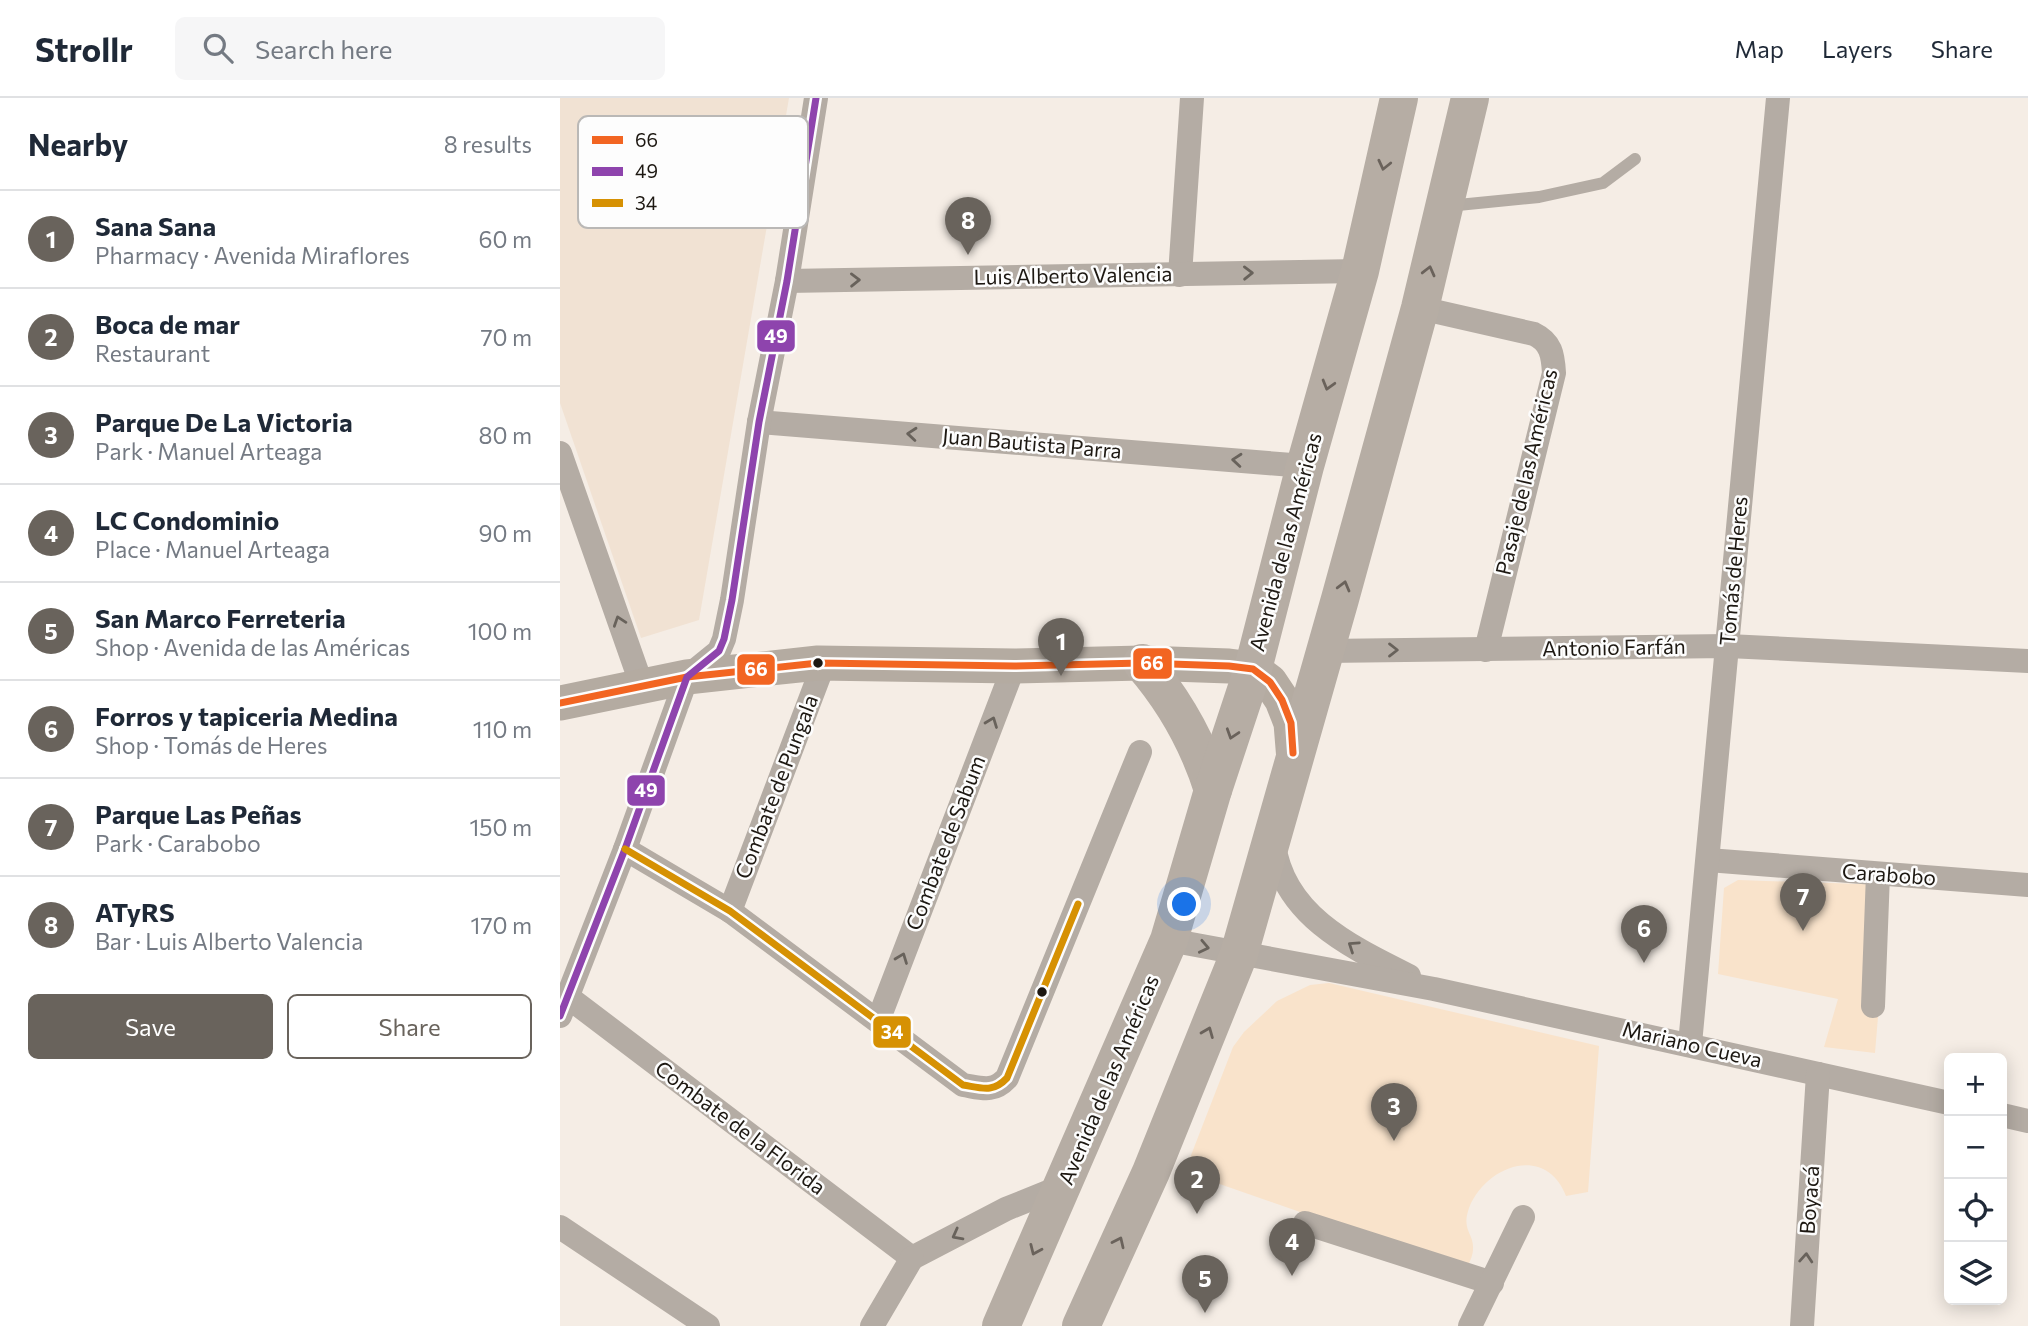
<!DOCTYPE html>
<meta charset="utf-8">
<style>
:root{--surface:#fff;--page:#f6f6f7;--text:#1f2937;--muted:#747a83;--line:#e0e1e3;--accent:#69635c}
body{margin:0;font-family:Commissioner,sans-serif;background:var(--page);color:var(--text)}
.controls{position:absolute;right:21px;bottom:21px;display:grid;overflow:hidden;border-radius:10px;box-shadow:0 4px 18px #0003}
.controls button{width:63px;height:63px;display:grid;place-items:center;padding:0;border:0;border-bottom:2px solid var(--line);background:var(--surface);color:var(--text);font:35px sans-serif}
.you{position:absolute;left:625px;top:807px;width:24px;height:24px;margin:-18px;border:5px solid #fff;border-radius:50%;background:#1a73e8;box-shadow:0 0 0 10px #1a73e833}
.badge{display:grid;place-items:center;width:46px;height:46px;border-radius:50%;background:var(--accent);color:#fff;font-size:23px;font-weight:700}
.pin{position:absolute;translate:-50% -58px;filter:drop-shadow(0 2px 4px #0008)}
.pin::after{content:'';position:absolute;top:37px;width:24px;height:21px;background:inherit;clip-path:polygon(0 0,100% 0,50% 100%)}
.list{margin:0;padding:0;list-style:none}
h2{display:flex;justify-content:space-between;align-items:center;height:91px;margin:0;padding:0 28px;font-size:30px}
h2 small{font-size:23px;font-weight:400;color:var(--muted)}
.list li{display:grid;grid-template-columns:46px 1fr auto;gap:21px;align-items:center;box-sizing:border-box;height:98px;padding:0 28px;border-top:2px solid var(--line)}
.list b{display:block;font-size:26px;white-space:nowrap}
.list p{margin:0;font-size:23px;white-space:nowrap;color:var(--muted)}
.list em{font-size:23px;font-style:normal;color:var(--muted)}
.actions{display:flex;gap:14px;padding:21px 28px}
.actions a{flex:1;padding:16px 0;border:2px solid var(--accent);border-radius:10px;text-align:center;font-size:24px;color:var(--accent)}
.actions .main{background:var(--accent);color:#fff}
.icon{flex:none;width:38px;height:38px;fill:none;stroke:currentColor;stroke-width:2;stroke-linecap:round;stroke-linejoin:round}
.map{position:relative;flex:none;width:1468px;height:1228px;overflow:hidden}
header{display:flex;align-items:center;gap:42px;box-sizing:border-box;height:98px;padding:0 35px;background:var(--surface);border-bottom:2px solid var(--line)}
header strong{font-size:33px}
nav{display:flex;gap:38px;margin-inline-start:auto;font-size:24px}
.search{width:490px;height:63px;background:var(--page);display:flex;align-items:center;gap:18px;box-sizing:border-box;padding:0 24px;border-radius:10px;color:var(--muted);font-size:26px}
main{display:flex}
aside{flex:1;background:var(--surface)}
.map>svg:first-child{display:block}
.built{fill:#f1e2d3}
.green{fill:#f9e3cb}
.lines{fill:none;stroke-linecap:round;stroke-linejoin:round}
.lane{stroke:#b4aca4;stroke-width:12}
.street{stroke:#b4aca4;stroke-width:24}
.secondary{stroke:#b4aba1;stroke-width:35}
.primary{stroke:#b6ada4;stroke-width:38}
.bus-1-casing{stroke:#fdfdfd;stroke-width:12}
.bus-2-casing{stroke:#fdfdfd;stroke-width:12}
.bus-3-casing{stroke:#fdfdfd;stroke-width:12}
.bus-1{stroke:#f26522;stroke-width:7}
.bus-2{stroke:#8e44ad;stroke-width:7}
.bus-3{stroke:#d69103;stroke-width:7}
.oneway{stroke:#6a625b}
.oneway2{stroke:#68625b}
.bus-dot{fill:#1d1812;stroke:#fdfdfd;stroke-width:2.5}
.labels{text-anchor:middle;stroke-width:5;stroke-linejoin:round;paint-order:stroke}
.street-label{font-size:21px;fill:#1d1812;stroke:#fdfdfd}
.key{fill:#fdfdfd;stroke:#bab8b6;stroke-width:2}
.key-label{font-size:19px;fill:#1d1812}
.line-badge{stroke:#fdfdfd;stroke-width:2.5}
.badge-label{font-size:19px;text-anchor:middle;font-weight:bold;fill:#fff}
</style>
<header>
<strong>Strollr</strong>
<div class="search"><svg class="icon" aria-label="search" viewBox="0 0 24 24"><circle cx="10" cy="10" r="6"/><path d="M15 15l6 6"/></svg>Search here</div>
<nav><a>Map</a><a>Layers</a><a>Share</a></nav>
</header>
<main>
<aside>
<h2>Nearby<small>8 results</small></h2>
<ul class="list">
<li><span class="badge">1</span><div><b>Sana Sana</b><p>Pharmacy · Avenida Miraflores</p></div><em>60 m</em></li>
<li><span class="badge">2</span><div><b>Boca de mar</b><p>Restaurant</p></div><em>70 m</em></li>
<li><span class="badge">3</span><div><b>Parque De La Victoria</b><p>Park · Manuel Arteaga</p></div><em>80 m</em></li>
<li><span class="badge">4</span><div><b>LC Condominio</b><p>Place · Manuel Arteaga</p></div><em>90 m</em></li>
<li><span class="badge">5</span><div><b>San Marco Ferreteria</b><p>Shop · Avenida de las Américas</p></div><em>100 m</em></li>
<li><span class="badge">6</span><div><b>Forros y tapiceria Medina</b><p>Shop · Tomás de Heres</p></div><em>110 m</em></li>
<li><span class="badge">7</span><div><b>Parque Las Peñas</b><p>Park · Carabobo</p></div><em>150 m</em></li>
<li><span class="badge">8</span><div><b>ATyRS</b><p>Bar · Luis Alberto Valencia</p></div><em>170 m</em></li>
</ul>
<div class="actions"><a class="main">Save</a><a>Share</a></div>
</aside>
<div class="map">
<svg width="1468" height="1228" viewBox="0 0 1468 1228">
<rect width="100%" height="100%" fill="#f5ede5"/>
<!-- built -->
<polygon class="built" points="0,0 229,0 139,522 81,540 0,305"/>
<!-- green -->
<g class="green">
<polygon points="1178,782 1329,787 1315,955 1264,949 1278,901 1158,876 1164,790"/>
<path d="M 769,885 L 1039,948 L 1028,1094 L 1006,1098 C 986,1046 926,1067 909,1110 C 901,1133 914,1135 913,1151 C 913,1158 909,1165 906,1172 L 631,1076 L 627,1071 L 628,1065 L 673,949 L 684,934 L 717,903 L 750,887 Z"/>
</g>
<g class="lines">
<!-- lane -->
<polyline class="lane" points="888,108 979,99 1043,85 1075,61"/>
<!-- street -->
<g class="street">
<polyline points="620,177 632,0"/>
<polyline points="227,183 800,173"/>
<path d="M 860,210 L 974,236 C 991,244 993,257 994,275 L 926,552"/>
<polyline points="199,324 745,368"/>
<polyline points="0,355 82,588"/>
<polyline points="765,553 1168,548 1468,563"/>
<path d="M 714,746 C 723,817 791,849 849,878"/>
<path d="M 65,751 L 170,813 L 403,987 C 422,990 433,995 447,980 L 580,654"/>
<polyline points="1148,762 1468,787"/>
<polyline points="170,813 264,565"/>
<polyline points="609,842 874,891 1389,1005"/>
<polyline points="0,900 8,899 352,1160"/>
<polyline points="1313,908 1318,776"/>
<polyline points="0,918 65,751 127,579 159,553 164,541 172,502 199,324 227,183 256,0"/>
<polyline points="318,923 454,568"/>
<polyline points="1130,946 1218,0"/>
<polyline points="1442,1017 1468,1023"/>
<polyline points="745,1125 932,1185"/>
<polyline points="0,1129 148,1228"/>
<polyline points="352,1160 446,1111 503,1088"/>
<polyline points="312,1228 352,1160"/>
<polyline points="910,1228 963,1119"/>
<polyline points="1242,1228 1258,976"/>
</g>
<!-- secondary -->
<polyline class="secondary" points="0,605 127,579 258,565 454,568 582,565 669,568 693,571 710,584 722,602 731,625 734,662"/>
<!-- primary -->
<g class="primary">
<path d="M 582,565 C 615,603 638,644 653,692"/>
<polyline points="441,1228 609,842 653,692 693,571 745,368 800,173 839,0"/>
<polyline points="521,1228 591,1074 679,856 780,501 860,210 910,0"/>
</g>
<defs>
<polyline id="bus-1" points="0,605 127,579 258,565 454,568 582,565 669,568 693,571 710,584 722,602 731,625 733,655"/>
<polyline id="bus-2" points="0,918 65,751 127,579 159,553 164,541 172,502 199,324 227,183 256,0"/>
<path id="bus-3" d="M 65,751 L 170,813 L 403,987 C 422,990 433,995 447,980 L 518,806"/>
</defs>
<!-- bus-1 casing -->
<use href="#bus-1" class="bus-1-casing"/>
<!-- bus-2 casing -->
<use href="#bus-2" class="bus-2-casing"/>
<!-- bus-3 casing -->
<use href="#bus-3" class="bus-3-casing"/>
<!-- bus-1 -->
<use href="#bus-1" class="bus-1"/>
<!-- bus-2 -->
<use href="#bus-2" class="bus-2"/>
<!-- bus-3 -->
<use href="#bus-3" class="bus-3"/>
</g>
<!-- one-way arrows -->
<defs><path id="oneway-chevron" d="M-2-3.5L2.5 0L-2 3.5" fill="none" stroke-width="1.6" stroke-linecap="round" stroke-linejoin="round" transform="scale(1.75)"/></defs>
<g class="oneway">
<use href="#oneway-chevron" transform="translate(824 67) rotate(103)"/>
<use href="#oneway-chevron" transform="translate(869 173) rotate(-76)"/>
<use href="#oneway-chevron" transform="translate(768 287) rotate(106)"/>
<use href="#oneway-chevron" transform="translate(784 488) rotate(-75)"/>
<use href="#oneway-chevron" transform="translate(672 636) rotate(108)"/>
<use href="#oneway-chevron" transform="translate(648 934) rotate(-68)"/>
<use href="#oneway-chevron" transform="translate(559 1144) rotate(-65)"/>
<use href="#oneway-chevron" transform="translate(475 1152) rotate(114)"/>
</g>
<g class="oneway2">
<use href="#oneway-chevron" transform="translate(688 175) rotate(-1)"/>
<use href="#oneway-chevron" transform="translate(295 182) rotate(-1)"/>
<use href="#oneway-chevron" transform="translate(352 336) rotate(-175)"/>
<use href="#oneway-chevron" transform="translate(677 362) rotate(-175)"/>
<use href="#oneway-chevron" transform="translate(59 523) rotate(-109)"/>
<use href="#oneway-chevron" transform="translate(833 552)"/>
<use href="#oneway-chevron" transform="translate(432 624) rotate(-69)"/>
<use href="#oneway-chevron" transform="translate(793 848) rotate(-146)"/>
<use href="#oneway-chevron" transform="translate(644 849) rotate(12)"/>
<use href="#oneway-chevron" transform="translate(342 860) rotate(-69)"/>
<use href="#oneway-chevron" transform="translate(397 1137) rotate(152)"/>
<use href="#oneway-chevron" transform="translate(1246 1160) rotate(-86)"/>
</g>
<!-- markers -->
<g class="bus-dot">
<circle cx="258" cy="565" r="6"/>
<circle cx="482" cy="894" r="6"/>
</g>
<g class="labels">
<!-- street labels -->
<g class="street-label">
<text transform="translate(513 178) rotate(-1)" y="7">Luis Alberto Valencia</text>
<text transform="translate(472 346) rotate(5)" y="7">Juan Bautista Parra</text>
<text transform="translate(967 374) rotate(-77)" y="7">Pasaje de las Américas</text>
<text transform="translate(726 444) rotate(-75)" y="7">Avenida de las Américas</text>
<text transform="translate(1174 473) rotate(-85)" y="7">Tomás de Heres</text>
<text transform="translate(1054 550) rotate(-1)" y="7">Antonio Farfán</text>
<text transform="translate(217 689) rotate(-69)" y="7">Combate de Pungala</text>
<text transform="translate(386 745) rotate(-69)" y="7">Combate de Sabum</text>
<text transform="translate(1329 777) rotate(4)" y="7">Carabobo</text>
<text transform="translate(1132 947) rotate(13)" y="7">Mariano Cueva</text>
<text transform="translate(549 982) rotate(-67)" y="7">Avenida de las Américas</text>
<text transform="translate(180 1030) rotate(37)" y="7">Combate de la Florida</text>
<text transform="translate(1250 1102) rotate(-86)" y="7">Boyacá</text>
</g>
</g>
<!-- legend -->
<rect x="18" y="18" width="230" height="112" rx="10" class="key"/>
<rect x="32" y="38" width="31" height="8" fill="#f26522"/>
<rect x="32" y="69" width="31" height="9" fill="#8e44ad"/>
<rect x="32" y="101" width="31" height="8" fill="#d69103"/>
<g class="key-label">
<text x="75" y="49">66</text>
<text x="75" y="80">49</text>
<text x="75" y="112">34</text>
</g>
<g class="line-badge">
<rect x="196" y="221" width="40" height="34" rx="7" fill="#8e44ad"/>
<rect x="572" y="549" width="41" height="33" rx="7" fill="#f26522"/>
<rect x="176" y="555" width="40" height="33" rx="7" fill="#f26522"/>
<rect x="66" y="676" width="40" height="33" rx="7" fill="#8e44ad"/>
<rect x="312" y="917" width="40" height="34" rx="7" fill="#d69103"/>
</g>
<g class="badge-label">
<text x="216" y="245">49</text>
<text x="592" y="572">66</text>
<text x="196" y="578">66</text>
<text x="86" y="699">49</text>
<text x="332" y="941">34</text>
</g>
</svg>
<div class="controls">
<button>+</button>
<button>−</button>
<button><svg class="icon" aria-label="locate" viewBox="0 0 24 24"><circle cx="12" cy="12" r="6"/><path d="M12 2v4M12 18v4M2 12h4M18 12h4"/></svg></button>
<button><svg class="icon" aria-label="layers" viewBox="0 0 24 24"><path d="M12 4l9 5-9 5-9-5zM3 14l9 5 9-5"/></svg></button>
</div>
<div class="you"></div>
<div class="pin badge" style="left:501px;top:578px">1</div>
<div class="pin badge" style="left:637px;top:1116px">2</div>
<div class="pin badge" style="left:834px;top:1043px">3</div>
<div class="pin badge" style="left:732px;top:1178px">4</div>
<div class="pin badge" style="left:645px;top:1215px">5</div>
<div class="pin badge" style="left:1084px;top:865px">6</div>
<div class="pin badge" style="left:1243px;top:833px">7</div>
<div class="pin badge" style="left:408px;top:157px">8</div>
</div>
</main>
